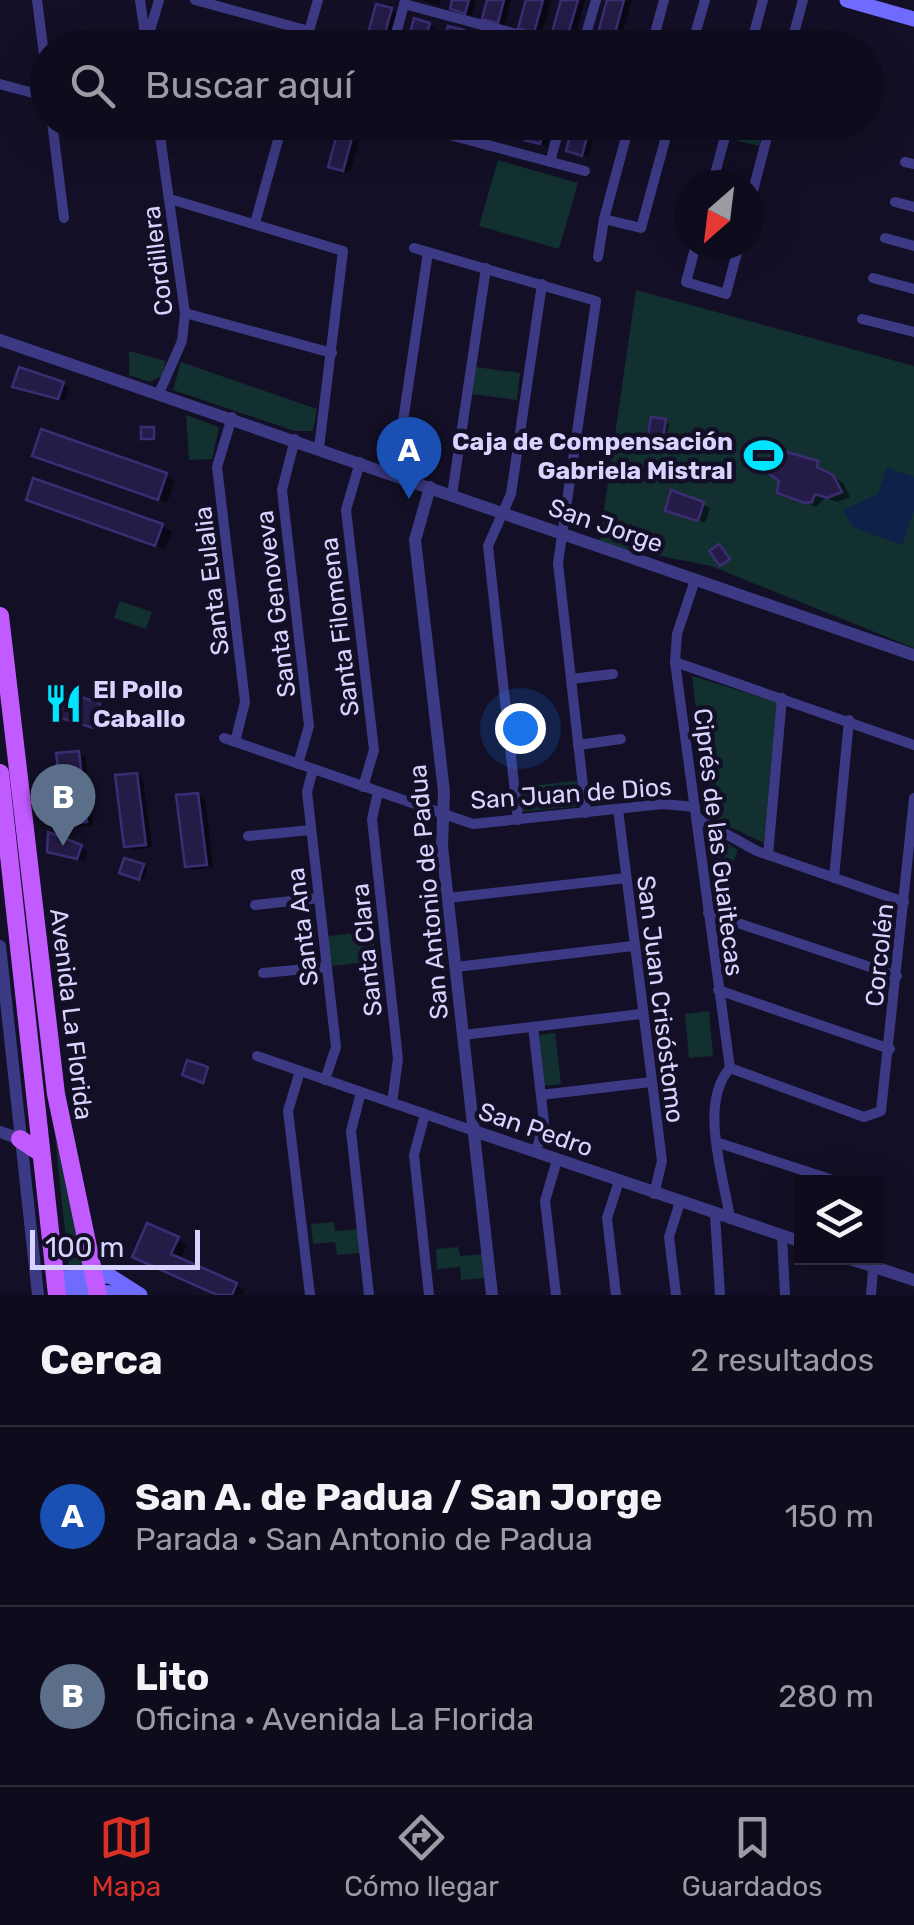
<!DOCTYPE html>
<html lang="es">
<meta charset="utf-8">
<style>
:root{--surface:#0e0b1c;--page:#171425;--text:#f1f3f6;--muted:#9b9ba3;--line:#2e2b3b;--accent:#d93025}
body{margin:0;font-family:Rubik,sans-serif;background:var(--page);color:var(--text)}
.controls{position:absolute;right:30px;bottom:30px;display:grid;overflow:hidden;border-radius:0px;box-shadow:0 10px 40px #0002}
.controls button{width:90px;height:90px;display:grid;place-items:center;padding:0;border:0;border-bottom:2px solid var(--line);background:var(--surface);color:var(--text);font:50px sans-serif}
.compass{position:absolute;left:674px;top:170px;width:90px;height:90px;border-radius:50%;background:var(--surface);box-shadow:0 10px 40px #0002;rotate:208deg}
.scale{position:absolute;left:30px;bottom:25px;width:170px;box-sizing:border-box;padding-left:10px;border:5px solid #d9d4ff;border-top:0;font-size:28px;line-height:35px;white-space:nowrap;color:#d9d4ff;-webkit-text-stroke:8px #130f26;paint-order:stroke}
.you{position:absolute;left:520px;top:728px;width:35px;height:35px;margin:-25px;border:8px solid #fff;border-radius:50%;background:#1a73e8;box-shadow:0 0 0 15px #1a73e833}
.badge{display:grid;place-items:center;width:65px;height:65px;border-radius:50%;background:var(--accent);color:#fff;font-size:32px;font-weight:700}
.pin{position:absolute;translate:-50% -82px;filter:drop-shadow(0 2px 5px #0008)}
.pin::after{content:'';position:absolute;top:52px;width:35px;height:30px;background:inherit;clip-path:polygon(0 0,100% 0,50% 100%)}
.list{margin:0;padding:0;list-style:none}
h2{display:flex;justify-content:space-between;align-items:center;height:130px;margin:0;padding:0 40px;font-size:42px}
h2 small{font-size:32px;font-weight:400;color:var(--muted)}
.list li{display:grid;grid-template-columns:65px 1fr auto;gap:30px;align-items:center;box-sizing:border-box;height:180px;padding:0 40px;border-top:2px solid var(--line)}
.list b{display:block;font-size:38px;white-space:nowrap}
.list p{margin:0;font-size:32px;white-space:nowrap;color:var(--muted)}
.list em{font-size:32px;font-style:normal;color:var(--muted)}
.icon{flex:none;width:55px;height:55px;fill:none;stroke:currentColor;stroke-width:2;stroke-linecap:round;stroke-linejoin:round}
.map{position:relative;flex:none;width:914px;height:1295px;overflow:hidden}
.search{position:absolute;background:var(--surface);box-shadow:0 10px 40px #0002;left:30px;right:30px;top:30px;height:110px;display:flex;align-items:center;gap:25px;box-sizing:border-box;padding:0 35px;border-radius:55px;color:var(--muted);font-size:38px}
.sheet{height:490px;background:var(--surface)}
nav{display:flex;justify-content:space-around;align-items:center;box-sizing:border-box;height:140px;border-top:2px solid var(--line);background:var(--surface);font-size:28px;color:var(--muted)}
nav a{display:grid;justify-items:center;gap:5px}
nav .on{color:var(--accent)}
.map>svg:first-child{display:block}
.green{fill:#12302f}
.water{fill:#0c2248}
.shadow{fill:#0007}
.building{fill:#241b47;stroke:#3b2d73;stroke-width:2.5}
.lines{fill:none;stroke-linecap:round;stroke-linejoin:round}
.minor{stroke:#3d3a85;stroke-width:10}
.tertiary{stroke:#3d3a85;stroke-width:12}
.secondary{stroke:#6f6bff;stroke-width:15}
.primary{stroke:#c25bff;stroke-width:18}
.labels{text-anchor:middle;stroke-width:9;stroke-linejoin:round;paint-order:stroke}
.street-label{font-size:25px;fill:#d9d4ff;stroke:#130f26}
.poi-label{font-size:25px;font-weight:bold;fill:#d9d4ff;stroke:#130f26;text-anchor:end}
</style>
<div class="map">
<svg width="914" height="1295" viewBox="0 0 914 1295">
<rect width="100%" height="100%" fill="#130f26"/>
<!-- green -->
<g class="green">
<polygon points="735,123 763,128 759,146 731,139"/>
<polygon points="498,160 578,183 559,249 479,226"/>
<polygon points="636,290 914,366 914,648 711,566 599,544"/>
<polygon points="129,351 166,361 162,376 150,382 129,375"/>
<polygon points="181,362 317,409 313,431 295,431 173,390"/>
<polygon points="476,367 520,373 517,400 472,394"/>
<polygon points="186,415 219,427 212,459 189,460"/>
<polygon points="120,601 152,612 146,629 114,618"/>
<polygon points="692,676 777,702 764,843 709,817"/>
<polygon points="577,781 580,806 521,812 519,787"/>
<polygon points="714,835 738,850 720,895"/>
<polygon points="373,931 376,961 332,966 328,936"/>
<polygon points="709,1011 713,1056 689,1058 685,1014"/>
<polygon points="555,1033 561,1084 544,1086 539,1035"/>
<polygon points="55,1136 85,1269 69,1270"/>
<polygon points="334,1222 335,1231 358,1229 361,1253 337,1255 335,1242 313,1244 311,1224"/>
<polygon points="458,1247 460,1256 483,1254 485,1278 461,1280 460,1267 437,1269 436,1249"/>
</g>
<!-- water -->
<polygon class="water" points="887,467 914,477 914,511 902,545 853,527 843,510 878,494"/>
<!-- shadow -->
<g class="shadow">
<polygon points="422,0 441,0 439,6"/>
<polygon points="455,0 476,0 472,16 459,12"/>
<polygon points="490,0 511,0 504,25 491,21"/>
<polygon points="529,0 551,0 542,32 525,28"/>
<polygon points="563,0 585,0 574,40 557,35"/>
<polygon points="610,0 632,0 618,48 597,48"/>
<polygon points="391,11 398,14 388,48 367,48"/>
<polygon points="429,25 435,29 430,48 409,48"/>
<polygon points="463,33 469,36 466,48 445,48"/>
<polygon points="492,122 514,122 510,136 491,129"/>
<polygon points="532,122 553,122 547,146 534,142"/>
<polygon points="576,122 598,122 588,157 575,154"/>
<polygon points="341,130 360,137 350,173 331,166"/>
<polygon points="63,384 69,388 65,400 15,386"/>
<polygon points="665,422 669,424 664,450 652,448"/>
<polygon points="775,451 812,462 843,483 850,497 838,502 825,498 816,507 779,492"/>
<polygon points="44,460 166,475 175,481 167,503"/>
<polygon points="35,481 162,526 172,532 165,549 38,504"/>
<polygon points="703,505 710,508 705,523 674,513"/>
<polygon points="64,694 109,711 102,731 57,715"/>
<polygon points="78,753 85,757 93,825 74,827 67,824"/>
<polygon points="137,775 143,779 152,847 133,850 126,846"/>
<polygon points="198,795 205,799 213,867 194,870 187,866"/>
<polygon points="81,847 87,851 84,861 55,853"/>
<polygon points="125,861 147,869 143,880 126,874"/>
<polygon points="177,1239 187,1245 180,1260 236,1285 245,1291 243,1295 220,1295 144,1262"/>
</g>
<!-- building -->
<g class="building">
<polygon points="452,0 469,0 465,14 450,9"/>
<polygon points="487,0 504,0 498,23 482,19"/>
<polygon points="526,0 543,0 534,33 518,28"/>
<polygon points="561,0 578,0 566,41 551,36"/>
<polygon points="607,0 624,0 611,48 594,48"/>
<polygon points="376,4 392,8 381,48 364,48"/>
<polygon points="414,18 430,23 423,48 406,48"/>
<polygon points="448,26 464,30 459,48 442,48"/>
<polygon points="481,37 496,41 495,48 478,48"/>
<polygon points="490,122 507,122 503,134 488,130"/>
<polygon points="529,122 546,122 540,144 524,140"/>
<polygon points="574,122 591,122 582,156 566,151"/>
<polygon points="339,127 354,131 343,171 328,167"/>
<polygon points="19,367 64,382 58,399 12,387"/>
<polygon points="651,417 666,419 661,450 646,447"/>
<rect x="141" y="427" width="13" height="12"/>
<polygon points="41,429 167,473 158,500 32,456"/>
<polygon points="773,448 818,461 817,467 833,475 842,492 827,498 815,494 812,502 805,503 777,493 779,481 765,471"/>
<polygon points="33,478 163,524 155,546 26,500"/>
<polygon points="671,490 704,502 698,521 665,511"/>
<polygon points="719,544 730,559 720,566 709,551"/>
<polygon points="62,691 100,703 93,728 54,716"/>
<polygon points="79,751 87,822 65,825 56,753"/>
<polygon points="137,773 146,845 124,847 115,775"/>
<polygon points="198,793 207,865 185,867 176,795"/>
<polygon points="48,832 82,845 77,859 47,852"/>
<polygon points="124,858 144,864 139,880 119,873"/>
<polygon points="187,1060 208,1067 203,1083 182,1075"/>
<polygon points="147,1223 179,1237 171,1254 237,1283 232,1295 217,1295 132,1257"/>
</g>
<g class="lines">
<!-- minor -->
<g class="minor">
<polyline points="37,0 48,86"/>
<polyline points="140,0 147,48"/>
<polyline points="195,0 309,31"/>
<polyline points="404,4 569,48"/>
<polyline points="148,37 159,0"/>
<polyline points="304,48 318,0"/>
<polyline points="392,48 405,1"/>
<polyline points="582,48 596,0"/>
<polyline points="651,48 664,0"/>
<polyline points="691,48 705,0"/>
<polyline points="750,48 763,0"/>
<polyline points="790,48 803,0"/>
<polyline points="0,84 48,97"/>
<polyline points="52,122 64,218"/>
<polyline points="158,122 185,313 182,341 160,391"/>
<polyline points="401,122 585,171"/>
<polyline points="550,162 561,122"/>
<polyline points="905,162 914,164"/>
<polyline points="712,185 729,122"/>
<polyline points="170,199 343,251 319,448"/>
<polyline points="895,202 914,207"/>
<polyline points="749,206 771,122"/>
<polyline points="604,219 641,228 670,122"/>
<polyline points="255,223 283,122"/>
<polyline points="885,238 914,246"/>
<polyline points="696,245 686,282 726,294 739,245"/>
<polyline points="414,248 596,301 558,563 586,813"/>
<polyline points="598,257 604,219 630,122"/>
<polyline points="873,278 914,289"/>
<polyline points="185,313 332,353"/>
<polyline points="862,319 914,332"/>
<polyline points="232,417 217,467 245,702 235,742"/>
<polyline points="295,439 282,490 309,726 298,764"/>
<polyline points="360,462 346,510 374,750 363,787"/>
<polyline points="395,475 428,252"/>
<polyline points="452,495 486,268"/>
<polyline points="695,580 677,634 675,662 730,1068"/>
<polyline points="675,662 914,745"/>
<polyline points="571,679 613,674"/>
<polyline points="224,738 473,824 663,804 695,807"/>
<polyline points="578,745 621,739"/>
<polyline points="313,769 307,792 336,1047 325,1080"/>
<polyline points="378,792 372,819 398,1059 392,1103"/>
<polyline points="618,809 662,1161 654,1194"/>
<polyline points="697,818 757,851 904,902"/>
<polyline points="518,820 488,546 511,494 542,284"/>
<polyline points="248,836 311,830"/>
<polyline points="768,855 782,698"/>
<polyline points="834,878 849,720"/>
<polyline points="448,898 626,878"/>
<polyline points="255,905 319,898"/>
<polyline points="708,913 897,976"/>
<polyline points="456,967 633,946"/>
<polyline points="263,973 327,967"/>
<polyline points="718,990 890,1049"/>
<polyline points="533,1027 544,1122 536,1152"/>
<polyline points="463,1035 641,1014"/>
<polyline points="257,1056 474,1131"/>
<polyline points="730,1068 864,1117 881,1111 914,798"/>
<polyline points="300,1071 288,1111 310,1295"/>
<polyline points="361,1092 351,1131 369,1295"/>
<polyline points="541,1095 651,1082"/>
<polyline points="425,1114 414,1155 429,1295"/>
<polyline points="719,1143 839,1182"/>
<polyline points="876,1198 876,1216"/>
<polyline points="715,1214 720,1295"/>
<path d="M 730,1219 C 724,1176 698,1104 730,1068"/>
<polyline points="782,1236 785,1295"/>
<polyline points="556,1295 545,1201 557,1160"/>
<polyline points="616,1295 607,1218 619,1181"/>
<polyline points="676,1295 669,1237 680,1202"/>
<polyline points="871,1295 874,1258"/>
</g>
<!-- tertiary -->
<g class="tertiary">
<polyline points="0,340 914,655"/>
<polyline points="430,487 415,540 444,792 442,847 492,1295"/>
<polyline points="0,946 38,1295"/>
<polyline points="474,1131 802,1242"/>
<polyline points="0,1132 20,1139"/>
<polyline points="847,1258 914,1280"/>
</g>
<!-- secondary -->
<g class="secondary">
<polyline points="847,0 914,19"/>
<polyline points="56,1278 110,1276 140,1295"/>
<polyline points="57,1289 139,1295"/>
</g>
<!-- primary -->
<g class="primary">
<polyline points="0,616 56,1094 98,1295"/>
<polyline points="0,773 57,1295"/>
<polyline points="20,1139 41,1153"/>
</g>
</g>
<!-- icons -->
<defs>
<symbol id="stadium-bare" viewBox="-9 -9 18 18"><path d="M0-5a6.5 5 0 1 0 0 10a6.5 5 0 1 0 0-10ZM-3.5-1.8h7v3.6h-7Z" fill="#00e5ff" stroke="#130f26" stroke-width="2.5" paint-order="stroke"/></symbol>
<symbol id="restaurant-bare" viewBox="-9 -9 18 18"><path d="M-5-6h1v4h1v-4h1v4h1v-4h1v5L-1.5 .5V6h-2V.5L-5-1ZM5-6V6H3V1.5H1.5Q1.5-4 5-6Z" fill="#00e5ff" stroke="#130f26" stroke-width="2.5" paint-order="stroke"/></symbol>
</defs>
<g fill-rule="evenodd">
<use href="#stadium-bare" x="736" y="428" width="55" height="55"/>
<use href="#restaurant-bare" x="36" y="676" width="55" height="55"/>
</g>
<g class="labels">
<!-- street labels -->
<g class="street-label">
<text transform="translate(157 261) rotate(-97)" y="9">Cordillera</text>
<text transform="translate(606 525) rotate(19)" y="9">San Jorge</text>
<text transform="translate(211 581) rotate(-97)" y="9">Santa Eulalia</text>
<text transform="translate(275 604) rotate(-97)" y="9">Santa Genoveva</text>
<text transform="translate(339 627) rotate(-97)" y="9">Santa Filomena</text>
<text transform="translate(571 793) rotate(-4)" y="9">San Juan de Dios</text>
<text transform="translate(719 842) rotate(83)" y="9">Ciprés de las Guaitecas</text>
<text transform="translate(428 892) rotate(-95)" y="9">San Antonio de Padua</text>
<text transform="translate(302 927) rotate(-97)" y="9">Santa Ana</text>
<text transform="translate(366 950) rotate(-96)" y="9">Santa Clara</text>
<text transform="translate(879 955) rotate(-84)" y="9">Corcolén</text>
<text transform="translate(661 999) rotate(83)" y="9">San Juan Crisóstomo</text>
<text transform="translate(72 1014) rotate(83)" y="9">Avenida La Florida</text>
<text transform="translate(536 1129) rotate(19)" y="9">San Pedro</text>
</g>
<!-- poi labels -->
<g class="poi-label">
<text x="733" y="450">Caja de Compensación<tspan x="733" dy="29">Gabriela Mistral</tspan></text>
<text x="93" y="698" text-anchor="start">El Pollo<tspan x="93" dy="29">Caballo</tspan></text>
</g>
</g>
</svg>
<div class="controls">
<button><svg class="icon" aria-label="layers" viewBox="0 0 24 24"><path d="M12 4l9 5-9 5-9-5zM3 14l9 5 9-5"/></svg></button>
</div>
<svg class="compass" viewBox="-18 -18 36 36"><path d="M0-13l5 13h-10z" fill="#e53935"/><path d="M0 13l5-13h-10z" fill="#9b9ba3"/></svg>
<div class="scale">100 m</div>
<div class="you"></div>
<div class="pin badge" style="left:409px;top:499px;background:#1a4fb4">A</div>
<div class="pin badge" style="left:63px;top:846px;background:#5c6f8a">B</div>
<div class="search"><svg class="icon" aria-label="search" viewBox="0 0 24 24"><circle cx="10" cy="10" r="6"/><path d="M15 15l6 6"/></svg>Buscar aquí</div>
</div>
<section class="sheet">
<h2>Cerca<small>2 resultados</small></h2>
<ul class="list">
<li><span class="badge" style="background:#1a4fb4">A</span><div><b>San A. de Padua / San Jorge</b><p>Parada · San Antonio de Padua</p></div><em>150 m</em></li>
<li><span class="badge" style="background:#5c6f8a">B</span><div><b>Lito</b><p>Oficina · Avenida La Florida</p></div><em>280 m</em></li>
</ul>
</section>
<nav>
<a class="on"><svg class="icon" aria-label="map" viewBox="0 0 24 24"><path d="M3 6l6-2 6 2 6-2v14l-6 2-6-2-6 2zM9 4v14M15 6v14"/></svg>Mapa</a>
<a><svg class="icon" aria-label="directions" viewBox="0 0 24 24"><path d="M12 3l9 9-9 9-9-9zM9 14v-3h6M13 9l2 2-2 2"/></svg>Cómo llegar</a>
<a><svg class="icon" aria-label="saved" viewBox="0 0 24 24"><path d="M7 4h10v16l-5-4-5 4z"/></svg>Guardados</a>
</nav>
